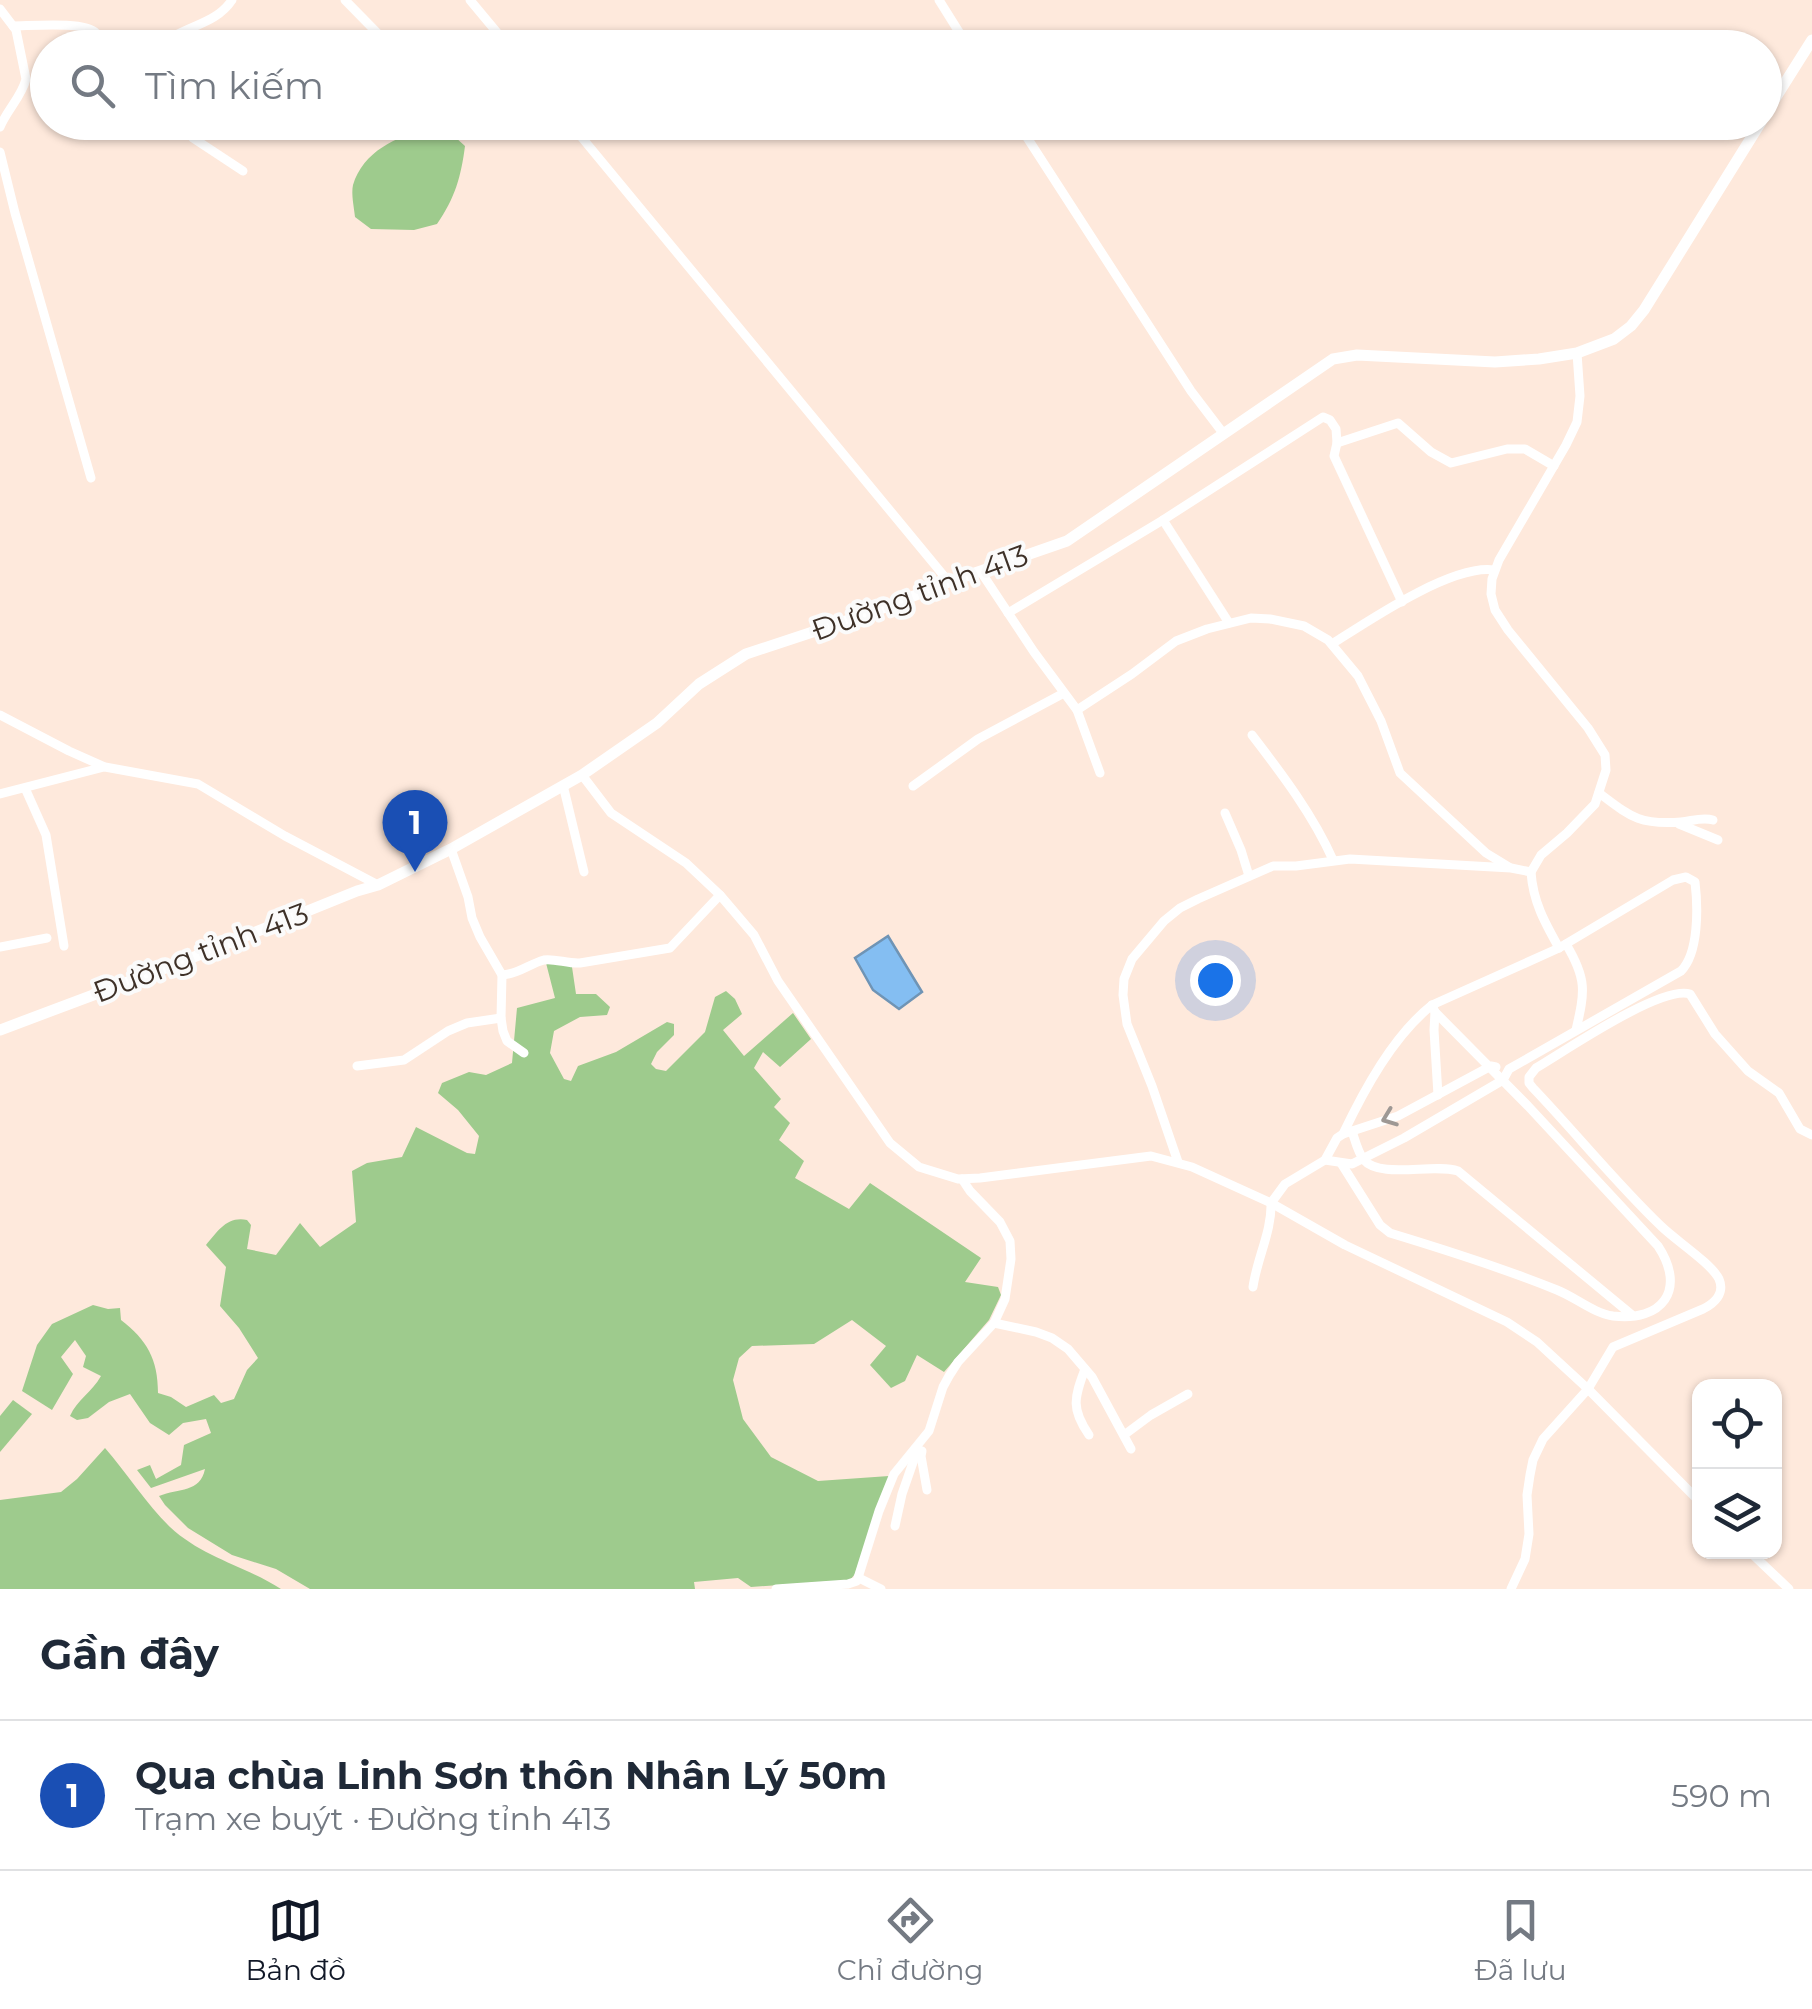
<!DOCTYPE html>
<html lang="vi">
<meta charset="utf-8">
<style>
:root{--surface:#fff;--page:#f6f6f7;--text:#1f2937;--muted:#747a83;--line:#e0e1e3;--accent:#111827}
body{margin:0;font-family:Montserrat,sans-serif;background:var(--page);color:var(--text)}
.controls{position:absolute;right:30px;bottom:30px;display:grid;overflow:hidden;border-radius:20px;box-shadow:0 2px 8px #0004}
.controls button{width:90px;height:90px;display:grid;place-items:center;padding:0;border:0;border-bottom:2px solid var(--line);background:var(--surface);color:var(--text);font:50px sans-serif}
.you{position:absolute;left:1215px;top:980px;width:35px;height:35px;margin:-25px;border:8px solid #fff;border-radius:50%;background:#1a73e8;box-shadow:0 0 0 15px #1a73e833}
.badge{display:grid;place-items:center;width:65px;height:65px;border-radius:50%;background:var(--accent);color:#fff;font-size:32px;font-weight:700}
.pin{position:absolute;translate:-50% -82px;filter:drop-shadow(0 2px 5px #0008)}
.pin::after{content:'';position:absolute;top:52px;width:35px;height:30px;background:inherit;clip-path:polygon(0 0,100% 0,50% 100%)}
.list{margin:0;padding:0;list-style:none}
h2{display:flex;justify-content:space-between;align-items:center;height:130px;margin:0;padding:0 40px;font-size:42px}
h2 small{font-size:32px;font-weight:400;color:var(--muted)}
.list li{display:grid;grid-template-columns:65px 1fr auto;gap:30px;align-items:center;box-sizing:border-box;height:150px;padding:0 40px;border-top:2px solid var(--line)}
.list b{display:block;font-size:38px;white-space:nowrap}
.list p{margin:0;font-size:32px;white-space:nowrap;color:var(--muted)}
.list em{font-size:32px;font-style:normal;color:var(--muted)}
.icon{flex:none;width:55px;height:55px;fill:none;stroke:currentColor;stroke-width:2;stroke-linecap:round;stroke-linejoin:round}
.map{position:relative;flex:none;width:1812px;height:1589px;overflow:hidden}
.search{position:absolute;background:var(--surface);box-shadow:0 2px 8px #0004;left:30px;right:30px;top:30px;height:110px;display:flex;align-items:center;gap:25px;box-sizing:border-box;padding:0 35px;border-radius:55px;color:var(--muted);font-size:38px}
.sheet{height:280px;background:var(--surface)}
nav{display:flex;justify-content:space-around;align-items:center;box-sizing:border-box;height:140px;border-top:2px solid var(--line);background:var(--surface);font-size:28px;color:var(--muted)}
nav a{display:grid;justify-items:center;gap:5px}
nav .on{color:var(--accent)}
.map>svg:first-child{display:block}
.forest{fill:#9ecb8d}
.water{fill:#84bef2;stroke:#6f94b5;stroke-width:2.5}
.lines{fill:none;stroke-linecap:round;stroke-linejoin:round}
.minor{stroke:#fff;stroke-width:9}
.major{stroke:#fff;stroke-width:11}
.oneway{stroke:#9e9894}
.labels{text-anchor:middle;stroke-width:8;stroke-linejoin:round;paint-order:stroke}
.street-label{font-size:30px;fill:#3e3128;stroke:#fbfbfb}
</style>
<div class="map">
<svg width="1812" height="1589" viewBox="0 0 1812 1589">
<rect width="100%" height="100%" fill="#fee9dc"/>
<!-- forest -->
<g class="forest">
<path d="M 427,130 L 455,137 L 465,146 C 461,177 455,198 437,224 L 414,230 L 371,229 L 355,217 C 354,207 351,194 353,185 C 363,152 396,136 427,130 Z"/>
<path d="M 553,960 L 572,967 L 576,994 L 596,994 L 610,1007 L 607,1015 L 580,1017 L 554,1031 L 550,1053 L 564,1079 L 571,1081 L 578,1066 L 616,1052 L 667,1022 L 674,1024 L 674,1035 L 657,1052 L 651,1064 L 656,1069 L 666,1071 L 705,1032 L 715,997 L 726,991 L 735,999 L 742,1014 L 723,1030 L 744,1056 L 793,1013 L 811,1039 L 780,1067 L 763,1052 L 754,1068 L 781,1099 L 774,1107 L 790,1123 L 779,1140 L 804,1161 L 795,1178 L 849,1209 L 870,1183 L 981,1258 L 965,1282 L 998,1287 L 1001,1295 L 989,1320 L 944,1372 L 917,1355 L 905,1381 L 891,1388 L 870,1365 L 886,1346 L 852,1320 L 814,1344 L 752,1346 L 739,1358 L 733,1380 L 743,1419 L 771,1457 L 818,1481 L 889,1476 L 855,1574 L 850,1580 L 751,1587 L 738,1578 L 694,1582 L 695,1589 L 310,1589 L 276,1569 L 232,1555 L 188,1528 L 165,1505 L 159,1496 C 179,1488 200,1493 205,1469 L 151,1488 L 137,1470 L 150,1465 L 156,1479 L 181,1465 L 184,1445 L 211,1433 L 206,1419 L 183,1423 L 169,1435 L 150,1423 L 130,1394 L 109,1402 L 88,1418 L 77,1420 L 70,1416 C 77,1400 92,1392 101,1376 L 83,1367 L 86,1356 L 75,1340 L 61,1357 L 73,1374 L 52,1410 L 22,1391 L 37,1345 L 52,1324 L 93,1305 L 108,1309 L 120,1308 L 121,1320 C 147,1340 158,1359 158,1393 L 171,1397 L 186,1407 L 214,1395 L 221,1403 L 234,1399 L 247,1370 L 258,1358 L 239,1328 L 220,1306 L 226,1267 L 206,1245 C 218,1231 227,1216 247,1220 L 251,1225 L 247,1249 L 276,1255 L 300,1223 L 320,1247 L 356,1222 L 352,1171 L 367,1163 L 402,1157 L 416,1127 L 467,1153 L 475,1154 L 479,1136 L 458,1110 L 438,1093 L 442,1083 L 469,1072 L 486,1075 L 512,1063 L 517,1008 L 555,998 L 546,963 Z"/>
<polygon points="13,1400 32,1414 0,1452 0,1416"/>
<path d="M 105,1448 C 126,1472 148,1506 170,1527 C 202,1557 245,1566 281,1589 L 0,1589 L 0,1500 L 61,1492 L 77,1479 Z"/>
</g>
<!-- water -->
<polygon class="water" points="888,936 922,992 899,1009 873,990 855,958"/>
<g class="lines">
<!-- minor -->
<g class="minor">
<polyline points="345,0 392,48"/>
<polyline points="470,0 510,48"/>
<polyline points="939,0 969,48"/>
<path d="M 0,9 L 16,30 L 26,79 C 22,96 7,110 0,127"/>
<path d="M 13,26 C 31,26 85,21 96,33 C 100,37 101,43 104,48"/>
<path d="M 159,48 C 181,25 214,27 232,0"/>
<polyline points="179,122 193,138 243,171"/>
<polyline points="569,122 949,582"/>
<polyline points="1017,122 1191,391 1223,433"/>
<polyline points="0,152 15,213 91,478"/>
<polyline points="1337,443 1334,456 1402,602"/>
<polyline points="1163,520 1229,623"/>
<polyline points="981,572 1034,652 1077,710 1100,773"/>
<polyline points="1008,613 1163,520 1323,417 1330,420 1336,429 1337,443 1398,423 1431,452 1451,463 1507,449 1525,449 1554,466"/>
<path d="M 1332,644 C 1368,621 1452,564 1494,570"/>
<polyline points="1077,710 1132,674 1176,641 1207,629 1251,618 1270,619 1304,626 1328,640 1358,676 1381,721 1400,773 1486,853 1509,867"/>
<polyline points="0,715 69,751 105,767 198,784 285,836 378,885"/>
<path d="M 1252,735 C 1282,774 1313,815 1333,860"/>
<polyline points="582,775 611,813 686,863 720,895 754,935 778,981 890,1143 919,1167 958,1179 980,1178 1151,1156 1192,1167 1271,1203 1345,1245 1507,1322 1537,1342 1588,1389 1700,1502"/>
<polyline points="563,785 584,872"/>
<polyline points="913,786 978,739 1064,693"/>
<polyline points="25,788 46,835 64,946"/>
<path d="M 1599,793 C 1631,817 1639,825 1681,822 C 1692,821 1702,817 1713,820"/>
<polyline points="0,794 104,767"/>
<polyline points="1225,813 1241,850 1249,876"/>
<polyline points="1679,824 1718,840"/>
<polyline points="451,849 468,897 472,918 480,937 502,975 501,1018 503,1031 507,1041 524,1053"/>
<polyline points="1531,872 1541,855 1567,833 1595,804 1606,770 1605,755 1588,728 1508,630 1495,610 1491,594 1492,579 1499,560 1566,445 1577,422 1580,396 1577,353"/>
<path d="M 1566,944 C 1587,979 1585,991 1576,1030"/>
<polyline points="0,947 47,938"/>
<path d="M 502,975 C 519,974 529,964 544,960 C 553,958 569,964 580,963 L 670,948 L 720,895"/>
<polyline points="1435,1012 1434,1030 1438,1095"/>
<polyline points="357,1066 404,1060 448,1031 467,1023 501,1018"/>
<path d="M 1352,1131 C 1355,1140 1358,1153 1364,1160 C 1380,1179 1434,1163 1458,1171 L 1632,1315"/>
<path d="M 1325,1160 L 1352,1164 L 1404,1138 L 1503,1080 L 1509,1069 L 1681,971 C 1699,953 1698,907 1695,882 L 1686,877 L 1673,880 L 1559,948 L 1432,1005 C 1393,1036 1364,1090 1343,1134"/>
<path d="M 1178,1162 L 1152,1086 L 1127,1024 L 1123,995 L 1124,979 L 1132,959 L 1164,921 L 1180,908 L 1198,899 L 1273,866 L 1296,866 L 1350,859 L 1511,868 L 1531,872 C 1533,902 1545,923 1559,948"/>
<path d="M 1341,1163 L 1380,1225 L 1390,1233 C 1446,1250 1503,1268 1557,1290 C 1575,1297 1593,1313 1613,1316 C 1662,1322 1687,1290 1658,1246 L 1528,1106 L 1435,1012 L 1432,1005"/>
<path d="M 1253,1287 C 1257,1258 1272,1231 1271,1203 L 1285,1184 L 1325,1160 L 1337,1138 L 1343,1134 L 1398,1116 L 1491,1066 L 1496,1067"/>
<polyline points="994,1323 1036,1332 1052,1338 1068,1349 1092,1377 1131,1449"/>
<path d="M 1085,1369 C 1074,1398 1071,1409 1089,1435"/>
<polyline points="1124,1435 1151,1415 1188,1394"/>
<polyline points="922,1451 921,1456 927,1490"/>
<polyline points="895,1526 902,1494 918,1448"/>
<polyline points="1750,1552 1789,1589"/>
<polyline points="859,1578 881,1589"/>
<polyline points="776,1589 848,1584 857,1581 879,1511 894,1474 929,1431 943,1387 949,1376 958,1362 994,1323 1005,1299 1011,1259 1010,1241 1000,1222 970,1191 962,1179"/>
<path d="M 1511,1589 L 1525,1559 L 1529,1534 L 1527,1495 L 1530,1475 L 1533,1460 L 1543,1439 L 1588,1389 L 1613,1347 L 1703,1309 C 1715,1303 1725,1293 1719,1279 C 1711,1263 1675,1240 1661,1226 C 1616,1183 1576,1133 1533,1088 L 1529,1083 L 1529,1077 L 1536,1068 C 1565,1051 1661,985 1690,994 L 1715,1034 L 1748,1071 L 1779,1093 L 1800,1129 L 1812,1135"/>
</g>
<!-- major -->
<g class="major">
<polyline points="1764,116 1812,40"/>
<polyline points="0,1030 184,961 357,891 378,885 451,849 582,775 657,723 699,684 746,654 873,612 949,582 1067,541 1333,359 1357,355 1495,362 1539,359 1577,353 1614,339 1631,326 1644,310 1761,122"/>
</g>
</g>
<!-- one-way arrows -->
<defs><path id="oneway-chevron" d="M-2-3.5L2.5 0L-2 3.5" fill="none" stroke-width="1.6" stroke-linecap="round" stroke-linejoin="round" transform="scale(2.5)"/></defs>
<use class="oneway" href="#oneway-chevron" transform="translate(1389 1118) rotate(159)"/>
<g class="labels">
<!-- street labels -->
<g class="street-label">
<text transform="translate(920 593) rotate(-20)" y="10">Đường tỉnh 413</text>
<text transform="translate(201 953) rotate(-21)" y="10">Đường tỉnh 413</text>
</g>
</g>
</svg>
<div class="controls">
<button><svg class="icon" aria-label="locate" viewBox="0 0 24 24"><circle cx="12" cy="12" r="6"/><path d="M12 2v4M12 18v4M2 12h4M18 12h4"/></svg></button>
<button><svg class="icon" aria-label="layers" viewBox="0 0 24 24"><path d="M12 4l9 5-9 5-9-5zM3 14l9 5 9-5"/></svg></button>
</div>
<div class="you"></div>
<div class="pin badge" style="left:415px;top:872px;background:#1a4fb4">1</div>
<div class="search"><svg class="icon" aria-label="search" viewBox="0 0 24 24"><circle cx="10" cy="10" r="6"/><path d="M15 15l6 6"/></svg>Tìm kiếm</div>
</div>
<section class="sheet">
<h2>Gần đây<small></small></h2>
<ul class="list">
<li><span class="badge" style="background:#1a4fb4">1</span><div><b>Qua chùa Linh Sơn thôn Nhân Lý 50m</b><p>Trạm xe buýt · Đường tỉnh 413</p></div><em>590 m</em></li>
</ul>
</section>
<nav>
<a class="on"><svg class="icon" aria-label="map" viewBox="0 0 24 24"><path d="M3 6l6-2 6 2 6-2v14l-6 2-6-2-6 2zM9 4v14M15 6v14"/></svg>Bản đồ</a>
<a><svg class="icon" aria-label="directions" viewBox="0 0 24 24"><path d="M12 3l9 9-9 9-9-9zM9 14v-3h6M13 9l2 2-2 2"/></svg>Chỉ đường</a>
<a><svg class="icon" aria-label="saved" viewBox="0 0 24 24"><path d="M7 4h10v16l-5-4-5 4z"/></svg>Đã lưu</a>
</nav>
